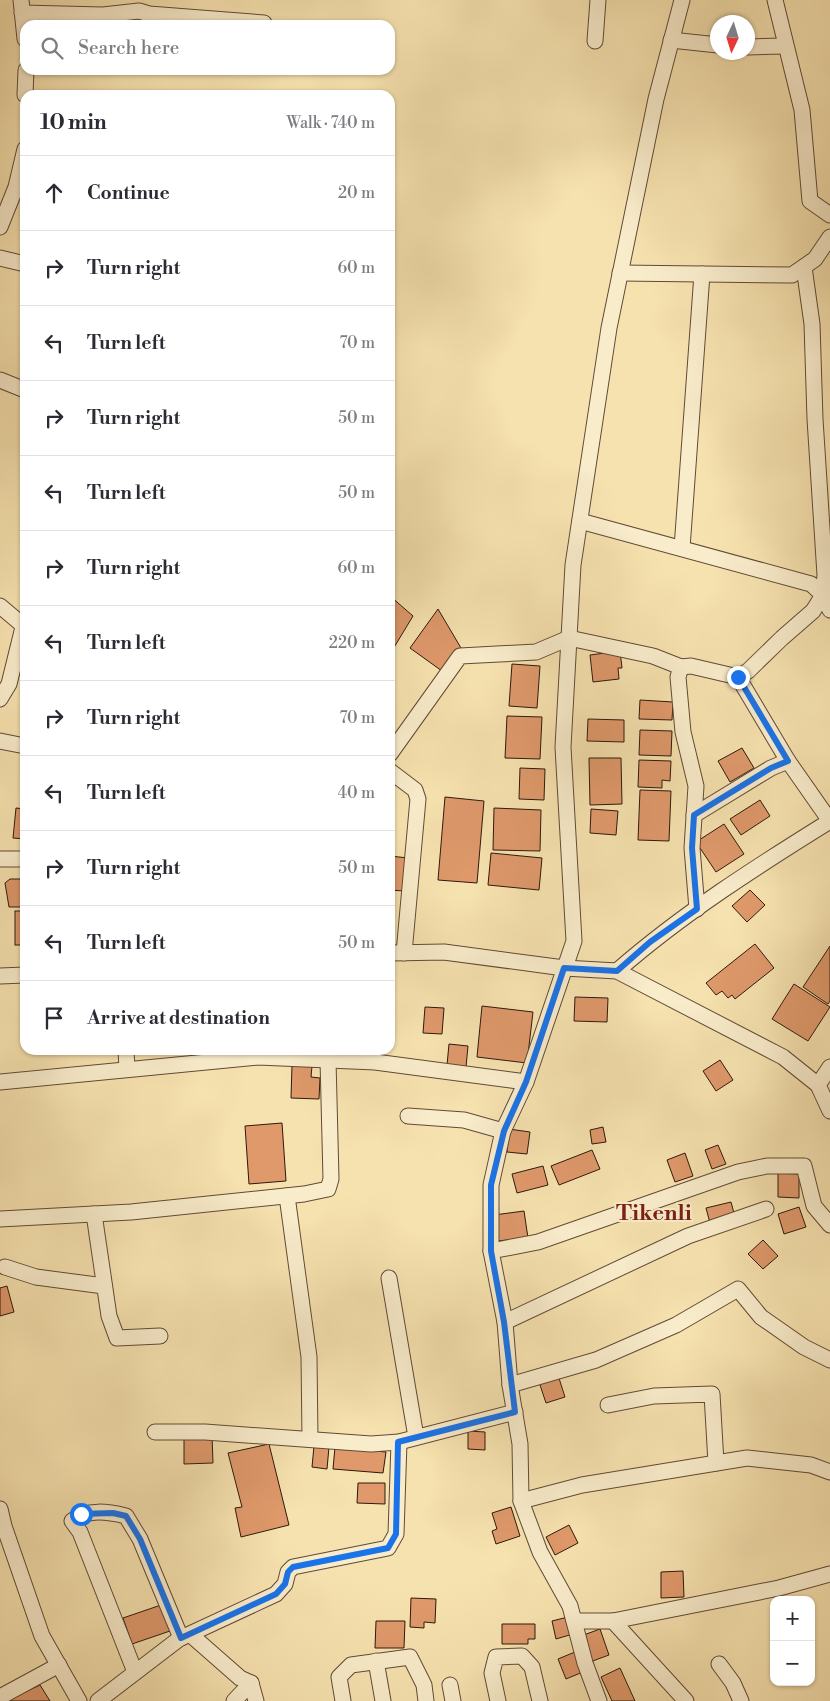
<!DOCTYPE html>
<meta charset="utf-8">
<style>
:root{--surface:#fff;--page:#f7f7f7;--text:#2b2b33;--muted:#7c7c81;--line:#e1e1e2}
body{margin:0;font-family:"Libre Bodoni",serif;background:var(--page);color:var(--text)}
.controls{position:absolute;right:15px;bottom:15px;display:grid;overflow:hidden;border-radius:10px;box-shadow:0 1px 4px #0004}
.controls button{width:45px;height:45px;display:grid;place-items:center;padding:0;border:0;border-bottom:1px solid var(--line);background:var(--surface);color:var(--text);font:25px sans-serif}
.compass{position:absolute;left:710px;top:15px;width:45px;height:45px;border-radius:50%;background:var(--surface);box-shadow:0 1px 4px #0004;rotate:184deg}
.stop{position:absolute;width:15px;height:15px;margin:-11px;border:4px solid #1a73e8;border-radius:50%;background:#fff}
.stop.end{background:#1a73e8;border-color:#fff;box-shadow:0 1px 5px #0008}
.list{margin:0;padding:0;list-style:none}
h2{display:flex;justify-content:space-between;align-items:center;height:65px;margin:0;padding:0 20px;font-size:21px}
h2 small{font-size:16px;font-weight:400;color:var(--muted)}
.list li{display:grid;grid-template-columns:32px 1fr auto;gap:15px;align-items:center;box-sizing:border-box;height:75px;padding:0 20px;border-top:1px solid var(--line)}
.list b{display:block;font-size:19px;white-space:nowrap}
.list em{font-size:16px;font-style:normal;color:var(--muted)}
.icon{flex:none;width:28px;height:28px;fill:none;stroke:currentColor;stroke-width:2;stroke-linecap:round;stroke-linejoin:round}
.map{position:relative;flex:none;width:830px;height:1701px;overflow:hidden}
.search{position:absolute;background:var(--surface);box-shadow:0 1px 4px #0004;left:20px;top:20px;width:375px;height:55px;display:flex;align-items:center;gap:12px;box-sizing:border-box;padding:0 18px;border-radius:15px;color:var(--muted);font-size:19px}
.panel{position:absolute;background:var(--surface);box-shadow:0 1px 4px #0004;left:20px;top:90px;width:375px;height:965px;border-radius:15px}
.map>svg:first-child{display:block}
.building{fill:#df996b;stroke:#2e180d}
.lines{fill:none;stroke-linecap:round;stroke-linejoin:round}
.minor-casing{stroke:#604a36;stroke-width:17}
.minor{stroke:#f9eccb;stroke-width:15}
.route{stroke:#1a73e8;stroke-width:6}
.labels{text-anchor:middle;stroke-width:4;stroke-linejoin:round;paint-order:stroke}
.district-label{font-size:22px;font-weight:bold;fill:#7a1f14;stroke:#f9eccb}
</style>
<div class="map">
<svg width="830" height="1701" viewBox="0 0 830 1701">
<rect width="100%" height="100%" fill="#f6e2af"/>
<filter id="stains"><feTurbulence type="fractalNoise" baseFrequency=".004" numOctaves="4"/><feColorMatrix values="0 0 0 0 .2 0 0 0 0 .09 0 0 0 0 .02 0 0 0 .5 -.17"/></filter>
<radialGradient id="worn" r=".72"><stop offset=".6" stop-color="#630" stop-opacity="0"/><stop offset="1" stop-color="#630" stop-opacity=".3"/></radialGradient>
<!-- building -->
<g class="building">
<polygon points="390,596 413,616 390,654"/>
<polygon points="438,609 461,648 442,671 410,648"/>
<polygon points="620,651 622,668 618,668 619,679 593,682 590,655"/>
<polygon points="512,664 540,666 537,708 509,706"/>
<polygon points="640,700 673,702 672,720 639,719"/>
<polygon points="507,716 542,717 540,759 505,758"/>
<polygon points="588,719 624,720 624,742 587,741"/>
<polygon points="640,730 672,731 671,756 639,755"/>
<polygon points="742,748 754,768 730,782 718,761"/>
<polygon points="589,758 621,758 622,804 590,805"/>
<polygon points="639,760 671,761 670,781 662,780 662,788 638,787"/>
<polygon points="520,768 545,769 544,800 519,799"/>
<polygon points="640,790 671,791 669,841 638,840"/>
<polygon points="445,797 484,801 477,883 438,880"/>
<polygon points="760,800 770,816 741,835 730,819"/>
<polygon points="16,808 25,809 25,839 13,838"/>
<polygon points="494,808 541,810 540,851 493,850"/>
<polygon points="591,809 618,811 616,835 590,833"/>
<polygon points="724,824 744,854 716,872 696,842"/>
<polygon points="491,853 542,858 539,890 488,885"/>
<polygon points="390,856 408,858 404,891 390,890"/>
<polygon points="10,879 25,879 25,907 9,907 5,883"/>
<polygon points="750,890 765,905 747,922 732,906"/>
<rect x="15" y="911" width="10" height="34"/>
<polygon points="755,944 774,968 735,999 732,995 728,998 722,991 716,995 706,983"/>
<polygon points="830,946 830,1001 828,1004 803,987"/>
<polygon points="794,984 830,1007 808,1041 772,1019"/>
<polygon points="575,997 608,998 607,1022 574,1021"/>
<polygon points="482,1006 533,1012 527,1063 477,1057"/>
<polygon points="425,1007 444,1008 442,1034 423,1033"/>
<polygon points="449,1044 468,1046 466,1067 447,1065"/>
<polygon points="720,1060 733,1080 716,1091 703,1071"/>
<polygon points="292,1065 312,1066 311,1077 320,1078 319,1099 291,1098"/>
<polygon points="282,1123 286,1181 249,1184 245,1126"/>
<polygon points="603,1127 606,1142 592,1144 590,1130"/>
<polygon points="509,1129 530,1132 527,1154 507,1152"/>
<polygon points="718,1145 726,1164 712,1169 705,1150"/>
<polygon points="592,1150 600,1169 559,1185 551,1166"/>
<polygon points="685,1153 693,1176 675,1182 667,1160"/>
<polygon points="543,1166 548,1185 517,1193 512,1174"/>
<polygon points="778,1173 799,1174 799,1198 778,1197"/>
<polygon points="731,1202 735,1217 710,1223 706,1208"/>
<polygon points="799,1207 806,1227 784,1234 778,1214"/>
<polygon points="524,1211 528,1238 497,1241 494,1215"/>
<polygon points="763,1240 778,1256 763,1269 748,1254"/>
<polygon points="7,1286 14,1312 0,1316 0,1288"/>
<polygon points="557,1372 565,1397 546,1403 538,1379"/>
<polygon points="468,1431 485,1432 485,1450 468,1449"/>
<polygon points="212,1435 213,1463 184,1464 184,1436"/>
<polygon points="269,1444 289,1525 241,1537 235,1508 242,1507 228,1453"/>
<polygon points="314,1446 329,1447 327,1469 312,1467"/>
<polygon points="335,1447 386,1452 383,1473 333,1469"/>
<polygon points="358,1483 385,1483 385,1504 357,1503"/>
<polygon points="511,1507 520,1536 496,1544 492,1531 497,1529 492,1513"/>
<polygon points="569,1525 578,1543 555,1555 546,1537"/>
<polygon points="683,1571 684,1597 661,1598 661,1572"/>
<polygon points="411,1598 436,1599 435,1623 424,1622 424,1628 410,1627"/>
<polygon points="161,1605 170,1631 132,1644 123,1618"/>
<polygon points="568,1617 573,1634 556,1639 552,1621"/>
<polygon points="376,1621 405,1621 404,1648 375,1648"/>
<polygon points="502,1624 535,1624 535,1639 528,1639 528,1644 502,1644"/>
<polygon points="600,1629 609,1655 590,1662 581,1636"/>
<polygon points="575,1652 583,1672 566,1679 558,1659"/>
<polygon points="620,1668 635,1701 612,1701 601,1677"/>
<polygon points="40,1685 50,1701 6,1701"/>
</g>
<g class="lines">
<defs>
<g id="minor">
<polyline points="21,0 25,39"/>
<polyline points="775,0 802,110 810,201 830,215"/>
<polyline points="22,13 103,15 139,11 149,14 264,23"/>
<polyline points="671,40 718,45"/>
<polyline points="595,41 598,0"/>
<polyline points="748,47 785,46"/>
<polyline points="25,95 26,70"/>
<polyline points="0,227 16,187 25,149"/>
<polyline points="0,258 25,264"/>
<polyline points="620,273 792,275 815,259 830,237"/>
<polyline points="0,380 25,390"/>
<polyline points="580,521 811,584 823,595 830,610"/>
<polyline points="682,548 702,274"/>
<polyline points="0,606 25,627"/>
<polyline points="681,667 678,677 683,732 696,786 692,848 697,909"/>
<polyline points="738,677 788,761 830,821"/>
<polyline points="0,699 9,684 25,619"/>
<polyline points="0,741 25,746"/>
<polyline points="390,754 460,656 536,652 569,638 653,656 681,667 691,666 738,677 748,671 782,638 813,611 823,595 825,575 815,419 812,324 804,267"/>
<polyline points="390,771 415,790 418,799 404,953"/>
<polyline points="694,815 771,768 788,761"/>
<polyline points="0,859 25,859"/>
<polyline points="390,953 444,952 564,968 617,971 783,1057 818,1085 830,1111"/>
<path d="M 617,971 C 682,914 756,867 830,821"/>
<polyline points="0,976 25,975"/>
<polyline points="126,1050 127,1069"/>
<polyline points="0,1082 258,1057 375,1062 526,1082"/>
<polyline points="818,1085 830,1067"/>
<polyline points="408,1116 464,1120 503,1131"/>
<polyline points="287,1196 309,1357 310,1439"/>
<polyline points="94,1214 109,1316 117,1338 160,1336"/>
<polyline points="0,1219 131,1212 304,1194 328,1189 331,1179 328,1060"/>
<polyline points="491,1251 538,1242 738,1172 767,1166 804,1166 814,1206 830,1225"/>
<polyline points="5,1267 36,1277 104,1286"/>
<polyline points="389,1278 416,1437"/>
<polyline points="505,1322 688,1236 766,1209"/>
<polyline points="510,1385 596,1360 676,1325 738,1289 761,1317 804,1347 830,1360"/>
<polyline points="608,1405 654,1396 712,1394 716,1463"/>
<polyline points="155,1432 205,1432 371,1444 399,1442 515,1412"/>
<polyline points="521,1501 582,1485 747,1458 811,1465 830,1472"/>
<polyline points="0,1509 4,1526 42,1636 79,1701"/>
<polyline points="574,1621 613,1621 779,1588 830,1574"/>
<polyline points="613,1621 686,1701"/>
<polyline points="191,1635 240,1678 251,1683"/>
<polyline points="376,1661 383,1701"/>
<polyline points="719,1664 733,1683 741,1701"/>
<path d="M 135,1672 L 80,1532 L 72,1521 C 87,1508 109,1512 126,1516 L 140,1539 L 181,1638"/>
<polyline points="251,1683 256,1701"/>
<polyline points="450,1685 453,1701"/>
<polyline points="0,1697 59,1665"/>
<polyline points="98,1701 179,1639 276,1594 285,1584 288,1572 293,1567 388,1548 396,1534 399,1442"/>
<polyline points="234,1701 251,1683"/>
<polyline points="343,1701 339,1677 351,1665 410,1657 424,1685 426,1701"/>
<polyline points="498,1701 492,1673 496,1657 522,1656 532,1667 540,1701"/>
<polyline points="599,1701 585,1663 570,1606 540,1552 521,1501 520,1444 510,1385 505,1322 491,1251 491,1185 503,1131 526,1082 574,941 563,747 573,565 609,328 656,99 682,0"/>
</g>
</defs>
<!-- minor casing -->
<use href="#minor" class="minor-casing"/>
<!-- minor -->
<use href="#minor" class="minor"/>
</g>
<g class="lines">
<!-- route -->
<polyline class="route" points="81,1514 113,1513 126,1516 140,1539 181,1638 276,1594 285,1584 288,1572 293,1567 388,1548 396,1534 398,1442 515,1412 504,1322 491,1251 491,1185 504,1131 526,1082 564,968 617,971 650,942 697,909 692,848 694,815 771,768 788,761 738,677"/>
</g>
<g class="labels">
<!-- district labels -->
<g class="district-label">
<text x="654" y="1220">Tikenli</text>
</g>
</g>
<rect width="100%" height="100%" filter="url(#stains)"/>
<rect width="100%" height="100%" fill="url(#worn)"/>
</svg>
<div class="controls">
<button>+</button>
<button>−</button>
</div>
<svg class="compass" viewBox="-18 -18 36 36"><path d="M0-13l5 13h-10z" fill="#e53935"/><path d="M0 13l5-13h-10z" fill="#7c7c81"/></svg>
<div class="stop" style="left:81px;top:1514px"></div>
<div class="stop end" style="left:738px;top:677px"></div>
<div class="search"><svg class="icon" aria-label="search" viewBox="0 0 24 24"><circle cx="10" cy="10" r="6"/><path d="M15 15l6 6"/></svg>Search here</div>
<section class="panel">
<h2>10 min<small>Walk · 740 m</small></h2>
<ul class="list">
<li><svg class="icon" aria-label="ahead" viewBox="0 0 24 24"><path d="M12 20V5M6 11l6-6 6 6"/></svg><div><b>Continue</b></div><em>20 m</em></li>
<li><svg class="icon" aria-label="right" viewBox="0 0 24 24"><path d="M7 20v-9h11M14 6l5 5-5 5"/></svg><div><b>Turn right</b></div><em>60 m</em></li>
<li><svg class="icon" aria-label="left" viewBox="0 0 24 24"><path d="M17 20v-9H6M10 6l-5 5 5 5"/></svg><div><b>Turn left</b></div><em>70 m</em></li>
<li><svg class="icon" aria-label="right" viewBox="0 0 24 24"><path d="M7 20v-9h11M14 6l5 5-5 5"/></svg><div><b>Turn right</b></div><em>50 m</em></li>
<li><svg class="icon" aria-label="left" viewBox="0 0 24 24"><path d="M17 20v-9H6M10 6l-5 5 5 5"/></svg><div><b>Turn left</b></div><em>50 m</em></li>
<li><svg class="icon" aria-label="right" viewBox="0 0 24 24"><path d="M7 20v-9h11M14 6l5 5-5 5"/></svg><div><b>Turn right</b></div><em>60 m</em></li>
<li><svg class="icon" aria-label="left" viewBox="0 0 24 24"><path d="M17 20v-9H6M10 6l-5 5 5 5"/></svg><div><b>Turn left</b></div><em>220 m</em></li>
<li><svg class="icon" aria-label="right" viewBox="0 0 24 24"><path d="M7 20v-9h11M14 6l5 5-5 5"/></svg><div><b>Turn right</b></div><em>70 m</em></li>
<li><svg class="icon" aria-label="left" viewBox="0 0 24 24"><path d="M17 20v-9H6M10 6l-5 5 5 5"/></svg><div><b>Turn left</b></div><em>40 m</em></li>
<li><svg class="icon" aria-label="right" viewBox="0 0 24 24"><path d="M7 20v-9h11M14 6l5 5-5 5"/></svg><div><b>Turn right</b></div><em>50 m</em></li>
<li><svg class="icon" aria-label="left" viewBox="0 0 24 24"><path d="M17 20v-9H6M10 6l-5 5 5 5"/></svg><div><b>Turn left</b></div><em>50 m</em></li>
<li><svg class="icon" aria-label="arrive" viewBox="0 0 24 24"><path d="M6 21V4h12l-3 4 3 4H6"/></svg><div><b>Arrive at destination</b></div></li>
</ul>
</section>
</div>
